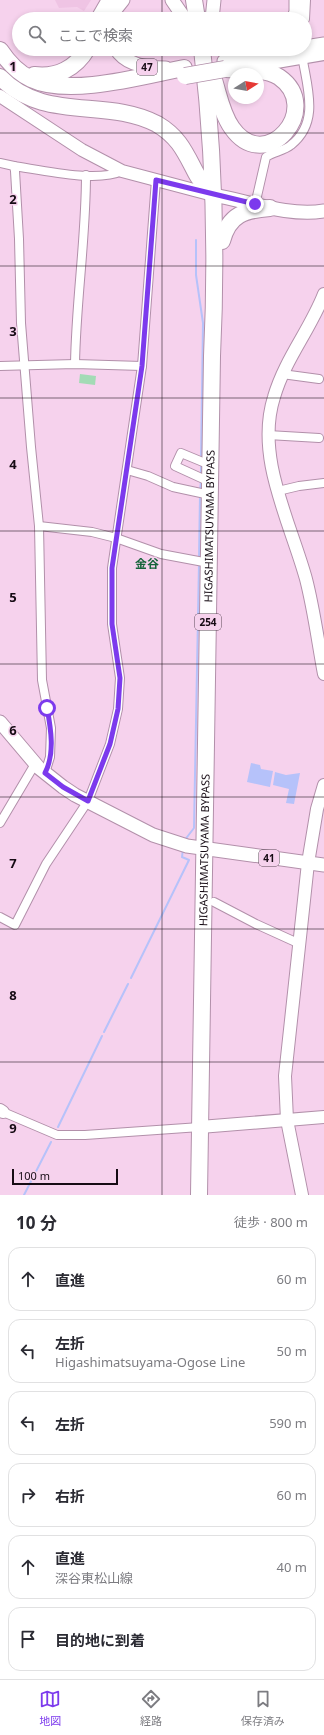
<!DOCTYPE html>
<html lang="ja">
<meta charset="utf-8">
<style>
:root{--surface:#fff;--page:#f2f2f3;--text:#2b2b33;--muted:#7c7c81;--line:#e1e1e2;--accent:#7c3aed}
body{margin:0;font-family:"Noto Sans","Noto Sans JP",sans-serif;background:var(--page);color:var(--text)}
.compass{position:absolute;left:228px;top:68px;width:36px;height:36px;border-radius:50%;background:var(--surface);box-shadow:0 2px 6px #0003;rotate:79deg}
.scale{position:absolute;left:12px;bottom:10px;width:106px;box-sizing:border-box;padding-left:4px;border:2px solid #160b14;border-top:0;font-size:11px;line-height:14px;white-space:nowrap;color:#160b14;-webkit-text-stroke:3px #f6d2ed;paint-order:stroke}
.stop{position:absolute;width:12px;height:12px;margin:-9px;border:3px solid #7c3aed;border-radius:50%;background:#fff}
.stop.end{background:#7c3aed;border-color:#fff;box-shadow:0 1px 4px #0008}
.list{margin:0;padding:0;list-style:none}
h2{display:flex;justify-content:space-between;align-items:center;height:52px;margin:0;padding:0 16px;font-size:17px}
h2 small{font-size:13px;font-weight:400;color:var(--muted)}
.list li{display:grid;grid-template-columns:26px 1fr auto;gap:12px;align-items:center;box-sizing:border-box;height:64px;margin:0 8px 8px;padding:0 8px;border:1px solid var(--line);border-radius:12px}
.list b{display:block;font-size:15px;white-space:nowrap}
.list p{margin:0;font-size:13px;white-space:nowrap;color:var(--muted)}
.list em{font-size:13px;font-style:normal;color:var(--muted)}
.icon{flex:none;width:22px;height:22px;fill:none;stroke:currentColor;stroke-width:2;stroke-linecap:round;stroke-linejoin:round}
.map{position:relative;flex:none;width:324px;height:1195px;overflow:hidden}
.search{position:absolute;background:var(--surface);box-shadow:0 2px 6px #0003;left:12px;right:12px;top:12px;height:44px;display:flex;align-items:center;gap:10px;box-sizing:border-box;padding:0 14px;border-radius:22px;color:var(--muted);font-size:15px}
.sheet{height:484px;background:var(--surface)}
nav{display:flex;justify-content:space-around;align-items:center;box-sizing:border-box;height:56px;border-top:1px solid var(--line);background:var(--surface);font-size:11px;color:var(--muted)}
nav a{display:grid;justify-items:center;gap:2px}
nav .on{color:var(--accent)}
.map>svg:first-child{display:block}
.built{fill:#efc4e4}
.green{fill:#a3dbb5}
.water{fill:#b6c2fa}
.lines{fill:none;stroke-linecap:round;stroke-linejoin:round}
.stream{stroke:#b6c2fa;stroke-width:2}
.street-casing{stroke:#b290aa;stroke-width:10}
.secondary-casing{stroke:#b290aa;stroke-width:14}
.primary-casing{stroke:#b290aa;stroke-width:15}
.highway-casing{stroke:#b290aa;stroke-width:18}
.street{stroke:#fff;stroke-width:8}
.secondary{stroke:#fff;stroke-width:12}
.primary{stroke:#fff;stroke-width:13}
.highway{stroke:#fff;stroke-width:16}
.highway-bridge-casing{stroke:#b290aa;stroke-width:18;stroke-linecap:butt}
.highway-bridge{stroke:#fff;stroke-width:16}
.route{stroke:#7c3aed;stroke-width:5}
.grid{fill:none;stroke:#160b14;stroke-width:1;stroke-opacity:0.55}
.labels{text-anchor:middle;stroke-width:3;stroke-linejoin:round;paint-order:stroke}
.shield{fill:#f6d2ed;stroke:#594755;stroke-width:1}
.shield-label{font-size:10px;font-weight:bold;fill:#160b14}
.street-label{font-size:11px;fill:#160b14;stroke:#f6d2ed}
.neighbourhood-label{font-size:12px;font-weight:bold;fill:#16643b;stroke:#f6d2ed}
.grid-label{font-size:13px;text-anchor:middle;font-weight:bold;fill:#160b14;stroke:#f6d2ed;stroke-width:3;stroke-linejoin:round;paint-order:stroke}
</style>
<div class="map">
<svg width="324" height="1195" viewBox="0 0 324 1195">
<rect width="100%" height="100%" fill="#f6d2ed"/>
<!-- built -->
<polygon class="built" points="55,0 91,0 84,11 77,7 59,8"/>
<!-- green -->
<polygon class="green" points="80,374 96,376 95,385 79,383"/>
<!-- water -->
<g class="water">
<polygon points="251,763 260,765 261,769 273,771 270,787 247,782"/>
<polygon points="275,772 286,775 300,773 294,804 286,803 289,789 273,785"/>
</g>
<g class="lines">
<!-- stream -->
<g class="stream">
<polyline points="196,240 196,275 203,323 201,459"/>
<polyline points="201,475 201,463"/>
<polyline points="200,491 201,481"/>
<polyline points="199,559 200,495"/>
<polyline points="184,841 194,828 199,563"/>
<polyline points="131,978 189,860 182,857 183,849"/>
<polyline points="104,1032 128,984"/>
<polyline points="58,1127 102,1036"/>
<polyline points="24,1195 51,1142"/>
</g>
<defs>
<g id="street">
<polyline points="305,19 306,0"/>
<polyline points="0,163 14,166 15,171 19,239 21,323 31,447 39,526 42,680 51,728 50,757 45,773"/>
<path d="M 14,166 C 41,170 97,183 122,171"/>
<path d="M 255,205 L 266,157 C 273,152 284,151 291,145 C 319,123 308,90 303,61"/>
<path d="M 75,364 C 76,301 86,238 86,175"/>
<polyline points="0,366 75,364 142,366"/>
<polyline points="282,374 319,379"/>
<polyline points="268,435 319,438"/>
<polyline points="127,470 148,476 173,487 210,495"/>
<polyline points="210,482 175,466 181,453 210,465"/>
<polyline points="278,491 299,486 324,483"/>
<polyline points="39,526 92,532 116,538 161,554 209,563"/>
<polyline points="0,823 35,764"/>
<polyline points="214,902 256,924 300,944"/>
<polyline points="0,917 15,925 46,864 88,801 110,744 118,709 120,678 112,624 112,568 142,366 156,180"/>
<polyline points="3,1112 57,1135 85,1135 200,1127"/>
</g>
<g id="secondary">
<polyline points="0,96 82,150 122,171 213,195"/>
<path d="M 324,294 C 310,330 285,359 274,397 C 255,457 290,521 306,579 C 314,610 318,642 324,674"/>
<polyline points="0,1110 3,1112"/>
<polyline points="200,1127 324,1117"/>
<polyline points="302,1195 287,1120 285,1076 308,863 317,809 324,785"/>
</g>
<g id="primary">
<polyline points="172,0 185,19"/>
<polyline points="112,19 115,10 123,0"/>
<polyline points="212,19 214,0"/>
<polyline points="293,19 296,12 296,0"/>
<polyline points="305,47 324,44"/>
<path d="M 116,49 C 126,66 149,68 166,68"/>
<polyline points="224,61 294,49"/>
<path d="M 213,195 C 248,201 288,217 324,211"/>
<polyline points="0,722 39,768 63,787 75,795 153,835 187,846 324,865"/>
</g>
<g id="highway">
<polyline points="194,0 197,19"/>
<polyline points="99,19 110,0"/>
<path d="M 0,50 C 8,62 18,73 31,79 C 69,97 143,76 184,68"/>
<polyline points="248,65 324,52"/>
<path d="M 34,75 C 57,78 76,68 87,49"/>
<path d="M 0,77 C 44,123 106,97 157,124 C 179,137 185,152 196,173 C 200,181 207,188 213,195"/>
<path d="M 214,80 C 219,96 222,114 232,128 C 266,176 324,108 279,77 C 264,68 242,70 225,69"/>
<path d="M 222,241 C 229,214 245,210 270,208"/>
<path id="s1" d="M 199,1195 L 212,356 C 217,254 214,150 202,49"/>
</g>
</defs>
<!-- street casing -->
<use href="#street" class="street-casing"/>
<!-- secondary casing -->
<use href="#secondary" class="secondary-casing"/>
<!-- primary casing -->
<use href="#primary" class="primary-casing"/>
<!-- highway casing -->
<use href="#highway" class="highway-casing"/>
<!-- street -->
<use href="#street" class="street"/>
<!-- secondary -->
<use href="#secondary" class="secondary"/>
<!-- primary -->
<use href="#primary" class="primary"/>
<!-- highway -->
<use href="#highway" class="highway"/>
<defs>
<polyline id="highway-bridge" points="185,76 225,69"/>
</defs>
<!-- highway-bridge casing -->
<use href="#highway-bridge" class="highway-bridge-casing"/>
<!-- highway-bridge -->
<use href="#highway-bridge" class="highway-bridge"/>
</g>
<g class="lines">
<!-- route -->
<path class="route" d="M 47,708 C 51,729 55,754 45,773 L 63,787 L 88,801 L 110,744 L 118,709 L 120,678 L 112,624 L 112,568 L 142,366 L 156,180 L 255,204"/>
</g>
<!-- grid -->
<path class="grid" d="M 162,0 L 162,19M 162,49 L 162,1195M 0,133 L 324,133M 0,266 L 324,266M 0,398 L 324,398M 0,531 L 324,531M 0,664 L 324,664M 0,797 L 324,797M 0,929 L 324,929M 0,1062 L 324,1062"/>
<g class="labels">
<!-- shield labels -->
<g class="shield">
<rect x="137" y="59" width="20" height="16" rx="3"/>
<rect x="195" y="614" width="26" height="16" rx="3"/>
<rect x="259" y="850" width="20" height="16" rx="3"/>
</g>
<g class="shield-label">
<text x="147" y="71">47</text>
<text x="208" y="626">254</text>
<text x="269" y="862">41</text>
</g>
<!-- street labels -->
<g class="street-label">
<text dy="4" stroke="none"><textPath href="#s1" startOffset="669">HIGASHIMATSUYAMA BYPASS</textPath></text>
<text dy="4" stroke="none"><textPath href="#s1" startOffset="345">HIGASHIMATSUYAMA BYPASS</textPath></text>
</g>
<!-- neighbourhood labels -->
<g class="neighbourhood-label">
<text x="147" y="568">金谷</text>
</g>
</g>
<g class="grid-label">
<text x="13" y="71">1</text>
<text x="13" y="204">2</text>
<text x="13" y="336">3</text>
<text x="13" y="469">4</text>
<text x="13" y="602">5</text>
<text x="13" y="735">6</text>
<text x="13" y="868">7</text>
<text x="13" y="1000">8</text>
<text x="13" y="1133">9</text>
</g>
</svg>
<svg class="compass" viewBox="-18 -18 36 36"><path d="M0-13l5 13h-10z" fill="#e53935"/><path d="M0 13l5-13h-10z" fill="#7c7c81"/></svg>
<div class="scale">100 m</div>
<div class="stop" style="left:47px;top:708px"></div>
<div class="stop end" style="left:255px;top:204px"></div>
<div class="search"><svg class="icon" aria-label="search" viewBox="0 0 24 24"><circle cx="10" cy="10" r="6"/><path d="M15 15l6 6"/></svg>ここで検索</div>
</div>
<section class="sheet">
<h2>10 分<small>徒歩 · 800 m</small></h2>
<ul class="list">
<li><svg class="icon" aria-label="ahead" viewBox="0 0 24 24"><path d="M12 20V5M6 11l6-6 6 6"/></svg><div><b>直進</b></div><em>60 m</em></li>
<li><svg class="icon" aria-label="left" viewBox="0 0 24 24"><path d="M17 20v-9H6M10 6l-5 5 5 5"/></svg><div><b>左折</b><p>Higashimatsuyama-Ogose Line</p></div><em>50 m</em></li>
<li><svg class="icon" aria-label="left" viewBox="0 0 24 24"><path d="M17 20v-9H6M10 6l-5 5 5 5"/></svg><div><b>左折</b></div><em>590 m</em></li>
<li><svg class="icon" aria-label="right" viewBox="0 0 24 24"><path d="M7 20v-9h11M14 6l5 5-5 5"/></svg><div><b>右折</b></div><em>60 m</em></li>
<li><svg class="icon" aria-label="ahead" viewBox="0 0 24 24"><path d="M12 20V5M6 11l6-6 6 6"/></svg><div><b>直進</b><p>深谷東松山線</p></div><em>40 m</em></li>
<li><svg class="icon" aria-label="arrive" viewBox="0 0 24 24"><path d="M6 21V4h12l-3 4 3 4H6"/></svg><div><b>目的地に到着</b></div></li>
</ul>
</section>
<nav>
<a class="on"><svg class="icon" aria-label="map" viewBox="0 0 24 24"><path d="M3 6l6-2 6 2 6-2v14l-6 2-6-2-6 2zM9 4v14M15 6v14"/></svg>地図</a>
<a><svg class="icon" aria-label="directions" viewBox="0 0 24 24"><path d="M12 3l9 9-9 9-9-9zM9 14v-3h6M13 9l2 2-2 2"/></svg>経路</a>
<a><svg class="icon" aria-label="saved" viewBox="0 0 24 24"><path d="M7 4h10v16l-5-4-5 4z"/></svg>保存済み</a>
</nav>
